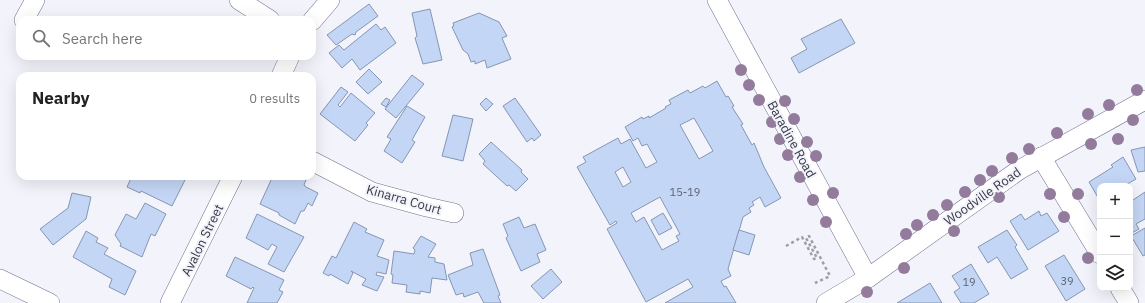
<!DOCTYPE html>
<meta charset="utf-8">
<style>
:root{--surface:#fff;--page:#f6f6f6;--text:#222;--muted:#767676;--line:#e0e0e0}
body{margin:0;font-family:"IBM Plex Sans",sans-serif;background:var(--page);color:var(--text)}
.controls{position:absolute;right:12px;bottom:12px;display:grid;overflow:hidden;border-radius:8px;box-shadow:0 4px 16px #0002}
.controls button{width:36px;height:36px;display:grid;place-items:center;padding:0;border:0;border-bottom:1px solid var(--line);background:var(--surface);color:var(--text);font:20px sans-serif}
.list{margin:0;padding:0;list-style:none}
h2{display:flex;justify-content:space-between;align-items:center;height:52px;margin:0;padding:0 16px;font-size:17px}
h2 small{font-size:13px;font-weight:400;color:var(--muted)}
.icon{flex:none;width:22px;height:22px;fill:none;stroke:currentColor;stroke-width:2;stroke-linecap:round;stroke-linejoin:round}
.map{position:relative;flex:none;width:1145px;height:303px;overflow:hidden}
.search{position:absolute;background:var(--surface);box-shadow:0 4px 16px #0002;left:16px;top:16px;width:300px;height:44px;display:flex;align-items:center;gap:10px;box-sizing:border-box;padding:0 14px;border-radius:12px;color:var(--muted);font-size:15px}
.panel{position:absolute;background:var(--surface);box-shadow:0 4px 16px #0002;left:16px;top:72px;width:300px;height:108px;border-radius:12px}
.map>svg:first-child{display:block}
.building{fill:#c4d6f5;stroke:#8596b3;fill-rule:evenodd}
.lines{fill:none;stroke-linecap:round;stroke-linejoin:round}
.minor-casing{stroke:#6e718f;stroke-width:20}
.path{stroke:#9d9ea8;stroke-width:2.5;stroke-dasharray:3 3;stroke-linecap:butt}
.minor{stroke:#fff;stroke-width:19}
.tree{fill:#937b9c}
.labels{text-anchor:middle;stroke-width:4;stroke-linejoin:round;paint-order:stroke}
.number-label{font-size:11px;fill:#5b6172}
.street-label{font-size:13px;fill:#383a47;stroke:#f3f4fb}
</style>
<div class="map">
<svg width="1145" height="303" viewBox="0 0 1145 303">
<rect width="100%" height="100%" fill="#f3f4fb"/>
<!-- building -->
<g class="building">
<polygon points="369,4 378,16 356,32 355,35 352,34 336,45 327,35"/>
<polygon points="430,9 442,60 423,64 415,38 417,36 412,13"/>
<polygon points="479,13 499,22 507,36 502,38 511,59 487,68 485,60 475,64 475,61 471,62 468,54 463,50 452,27 454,26 453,23"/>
<polygon points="841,19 855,43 799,73 791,58 807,49 801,39"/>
<polygon points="376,24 381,30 385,27 396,43 360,70 352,59 342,68 329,53 339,45 344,50"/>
<polygon points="369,69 382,82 368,94 356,82"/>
<polygon points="412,75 424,84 396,118 385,109"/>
<path d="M 717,81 L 726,97 L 728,96 L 734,106 L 732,107 L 743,124 L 741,125 L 752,145 L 754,143 L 764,167 L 781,198 L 765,207 L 760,197 L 752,202 L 754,205 L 749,208 L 751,212 L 743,217 L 728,269 L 731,276 L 721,281 L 724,287 L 726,286 L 736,303 L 665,303 L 693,287 L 688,279 L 646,302 L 607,229 L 617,223 L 616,221 L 610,225 L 577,167 L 586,162 L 583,157 L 618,138 L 621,144 L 630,139 L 646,168 L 657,162 L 647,144 L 642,146 L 638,138 L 633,141 L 625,127 L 642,117 L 643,119 L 649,116 L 649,118 L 666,108 L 665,107 L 671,104 L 669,100 L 688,90 L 690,93 L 703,86 L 705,88 ZM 694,118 L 713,151 L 699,159 L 680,125 ZM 623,167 L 631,182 L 623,187 L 615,172 ZM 660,197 L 680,234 L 676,236 L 679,241 L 662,250 L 644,217 L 636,222 L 631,213 Z"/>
<polygon points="341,87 348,92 338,105 340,107 351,93 375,113 366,123 368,125 355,141 320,114"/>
<polygon points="386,98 390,100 386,107 381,104"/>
<polygon points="486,98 493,104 486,111 480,104"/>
<polygon points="515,98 541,135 534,141 532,138 527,142 503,106"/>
<polygon points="407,106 425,117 412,140 415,142 402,163 384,151 391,139 387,137"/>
<polygon points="453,115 473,119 463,161 442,156"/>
<polygon points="491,142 522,170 521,172 528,179 516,191 509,185 507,186 483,164 485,161 479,154"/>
<polygon points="1145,147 1145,171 1138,172 1131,150"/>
<polygon points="1123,157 1136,179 1124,186 1100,186 1100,201 1089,182 1113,167 1111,165"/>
<polygon points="132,176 187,176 172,206 141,191 140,193 127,187"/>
<polygon points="273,176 298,176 306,180 304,185 306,187 318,193 312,206 308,203 304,211 301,211 295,224 279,215 279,213 260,204"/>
<polygon points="1145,192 1145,219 1136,224 1139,229 1130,234 1130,202"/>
<polygon points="72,193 91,197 86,219 53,245 40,229 68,208"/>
<polygon points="145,203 166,214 155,236 151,234 142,257 120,246 121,244 115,235 126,214 136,219"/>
<polygon points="1039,211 1041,216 1047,213 1059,231 1028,250 1010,221 1021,214 1025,220"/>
<polygon points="663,213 672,228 659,235 651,220"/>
<polygon points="257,214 304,237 284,272 268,264 277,247 272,244 268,250 246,238"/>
<polygon points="519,217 524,228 535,224 546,250 537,254 540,262 521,271 506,238 508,236 503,224"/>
<polygon points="354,222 367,229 365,232 384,240 377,256 389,260 386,274 377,272 376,275 384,277 377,291 362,285 366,279 351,271 353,273 348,284 330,274 329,276 323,273 332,256 336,258"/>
<polygon points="1145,228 1145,255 1143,256 1131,236"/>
<polygon points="739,230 755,235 749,255 733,250"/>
<polygon points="1007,230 1017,245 1015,247 1028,269 1011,279 997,257 988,263 978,247"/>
<polygon points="86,231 98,238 96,242 108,248 104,254 136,271 125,295 109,287 112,279 73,257"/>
<polygon points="421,236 436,244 428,257 435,258 435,262 444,264 447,280 432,278 430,293 420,291 420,294 406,292 407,285 392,283 393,275 391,274 394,251 414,254 415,250 413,248"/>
<polygon points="483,249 500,295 498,296 501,303 484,303 478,292 464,297 463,293 456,295 448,275 473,265 470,253"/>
<polygon points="1064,255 1085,289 1066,301 1045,266"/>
<polygon points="235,257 284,280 279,290 283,292 277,303 247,303 254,288 253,287 251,289 226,276"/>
<polygon points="971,264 989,294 974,303 961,303 954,292 960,288 952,276"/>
<polygon points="551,269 562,282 543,299 531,286"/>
<polygon points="930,283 942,303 897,303"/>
</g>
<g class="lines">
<defs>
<g id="minor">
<polyline points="239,0 270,20"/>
<polyline points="717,0 868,278"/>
<polyline points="24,20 35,0"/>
<polyline points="312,21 330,0"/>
<polyline points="281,76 290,56"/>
<polyline points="1041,157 1100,254"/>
<polyline points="312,161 372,192 427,207 454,213"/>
<polyline points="0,279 50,303"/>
<polyline points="1120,288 1129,303"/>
<polyline points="170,303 233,176"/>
<polyline points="826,303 868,278 1019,170 1145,100"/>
</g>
</defs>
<!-- minor casing -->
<use href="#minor" class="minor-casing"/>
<!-- path -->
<polyline class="path" points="786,246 802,237 814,259 817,258 806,238 809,236 830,276 815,283"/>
<!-- minor -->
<use href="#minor" class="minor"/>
</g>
<!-- trees -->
<g class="tree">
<circle cx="741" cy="70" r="6"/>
<circle cx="749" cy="85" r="6"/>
<circle cx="1137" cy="90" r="6"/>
<circle cx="759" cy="100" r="6"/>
<circle cx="785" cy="101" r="6"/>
<circle cx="1109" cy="105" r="6"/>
<circle cx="1088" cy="114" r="6"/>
<circle cx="794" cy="119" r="6"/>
<circle cx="1133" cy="120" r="6"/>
<circle cx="772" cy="122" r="6"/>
<circle cx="1057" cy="133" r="6"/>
<circle cx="780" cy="139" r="6"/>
<circle cx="1118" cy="139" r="6"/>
<circle cx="807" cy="142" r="6"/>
<circle cx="1091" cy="144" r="6"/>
<circle cx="1029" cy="149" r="6"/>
<circle cx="788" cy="155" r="6"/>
<circle cx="816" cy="156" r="6"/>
<circle cx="1012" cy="158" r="6"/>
<circle cx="992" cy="171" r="6"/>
<circle cx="800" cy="177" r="6"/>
<circle cx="980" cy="180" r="6"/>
<circle cx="965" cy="192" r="6"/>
<circle cx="833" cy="193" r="6"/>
<circle cx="1050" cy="194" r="6"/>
<circle cx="1078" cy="194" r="6"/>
<circle cx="999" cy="197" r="6"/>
<circle cx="813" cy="200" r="6"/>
<circle cx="947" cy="205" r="6"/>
<circle cx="933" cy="215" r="6"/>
<circle cx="1064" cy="217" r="6"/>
<circle cx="826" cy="222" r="6"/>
<circle cx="917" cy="225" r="6"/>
<circle cx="954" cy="231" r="6"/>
<circle cx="906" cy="234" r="6"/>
<circle cx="1088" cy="258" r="6"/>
<circle cx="904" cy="268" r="6"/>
<circle cx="867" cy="292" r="6"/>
</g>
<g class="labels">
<!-- number labels -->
<g class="number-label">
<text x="685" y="196">15-19</text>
<text x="1067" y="285">39</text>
<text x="969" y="286">19</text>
</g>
<!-- street labels -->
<g class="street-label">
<text transform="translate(792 139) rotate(61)" y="5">Baradine Road</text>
<text transform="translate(982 196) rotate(-35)" y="5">Woodville Road</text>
<text transform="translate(404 199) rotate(16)" y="5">Kinarra Court</text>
<text transform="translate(202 240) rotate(-64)" y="5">Avalon Street</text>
</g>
</g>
</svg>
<div class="controls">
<button>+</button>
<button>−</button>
<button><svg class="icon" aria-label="layers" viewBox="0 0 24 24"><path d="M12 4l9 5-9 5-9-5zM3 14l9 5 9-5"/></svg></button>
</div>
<div class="search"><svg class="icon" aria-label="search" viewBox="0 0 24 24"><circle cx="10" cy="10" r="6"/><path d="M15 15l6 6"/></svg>Search here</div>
<section class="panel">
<h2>Nearby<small>0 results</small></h2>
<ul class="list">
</ul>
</section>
</div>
